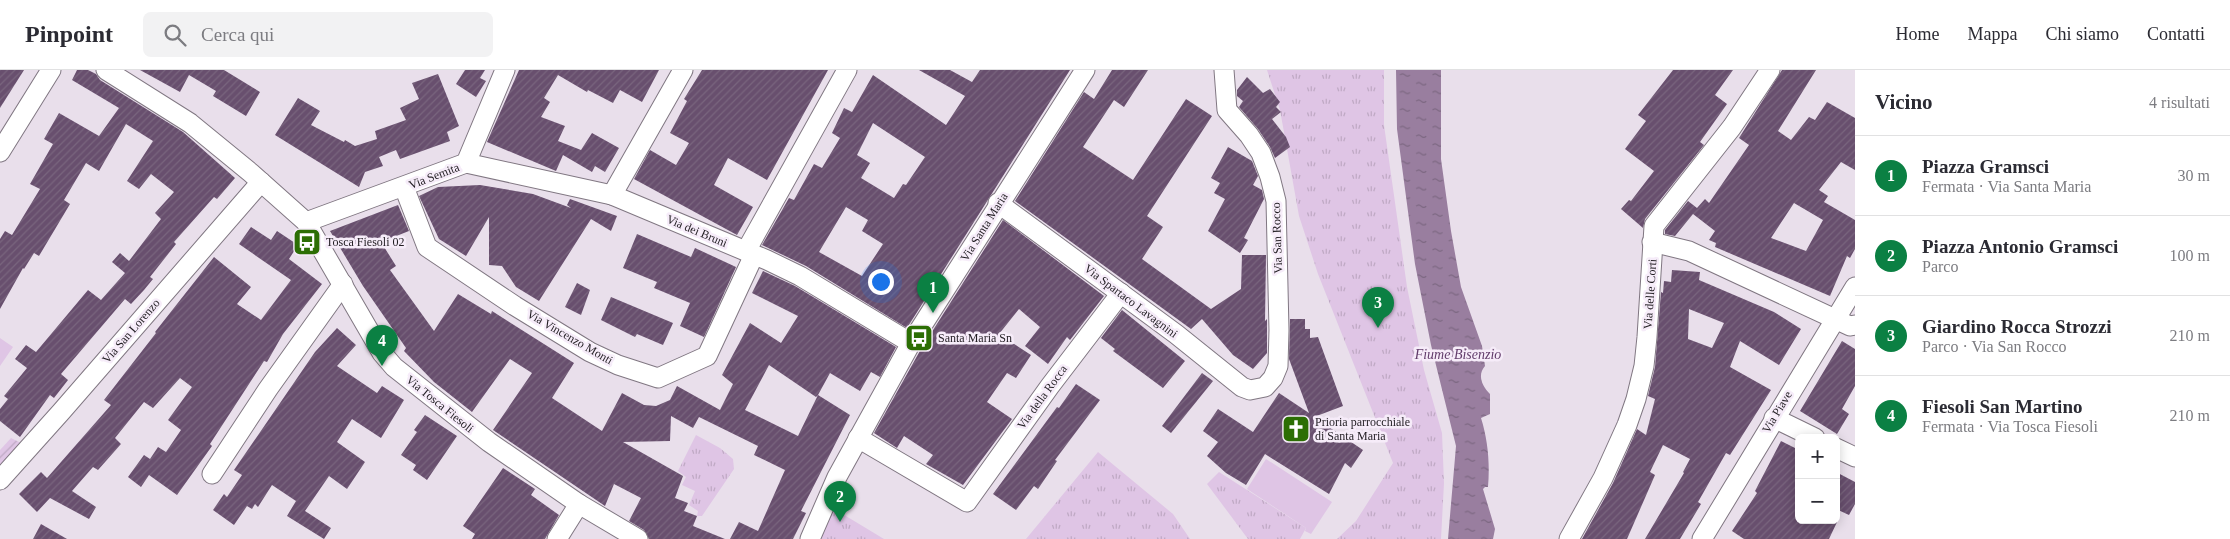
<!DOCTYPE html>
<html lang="it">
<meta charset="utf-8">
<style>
:root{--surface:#fff;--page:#f2f2f3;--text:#2b2b33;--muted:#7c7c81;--line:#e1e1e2;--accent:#0b8043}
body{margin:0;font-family:Georgia,serif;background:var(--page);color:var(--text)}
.controls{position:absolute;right:15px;bottom:15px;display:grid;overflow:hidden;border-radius:8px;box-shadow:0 2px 12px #0003}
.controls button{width:45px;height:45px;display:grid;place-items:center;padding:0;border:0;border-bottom:1px solid var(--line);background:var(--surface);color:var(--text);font:25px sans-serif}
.you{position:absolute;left:880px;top:211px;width:18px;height:18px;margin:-12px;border:4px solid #fff;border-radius:50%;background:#1a73e8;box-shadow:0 0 0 8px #1a73e833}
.badge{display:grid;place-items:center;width:32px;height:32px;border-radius:50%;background:var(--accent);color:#fff;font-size:16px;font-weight:700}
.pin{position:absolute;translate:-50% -41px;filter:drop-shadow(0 1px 2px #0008)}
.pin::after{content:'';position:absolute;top:26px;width:18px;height:15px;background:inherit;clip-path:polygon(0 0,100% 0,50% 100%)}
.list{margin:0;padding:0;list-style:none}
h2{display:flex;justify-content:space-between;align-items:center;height:65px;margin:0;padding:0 20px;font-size:21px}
h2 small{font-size:16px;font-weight:400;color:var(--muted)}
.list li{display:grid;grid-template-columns:32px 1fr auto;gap:15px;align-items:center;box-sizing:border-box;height:80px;padding:0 20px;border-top:1px solid var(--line)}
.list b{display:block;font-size:19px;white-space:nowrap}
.list p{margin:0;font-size:16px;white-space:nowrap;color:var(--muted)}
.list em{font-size:16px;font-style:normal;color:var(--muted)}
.icon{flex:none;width:28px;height:28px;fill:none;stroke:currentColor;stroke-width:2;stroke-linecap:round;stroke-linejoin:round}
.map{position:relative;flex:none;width:1855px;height:469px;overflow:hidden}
header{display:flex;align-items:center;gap:30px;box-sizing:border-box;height:70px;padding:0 25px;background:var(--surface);border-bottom:1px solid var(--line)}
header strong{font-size:24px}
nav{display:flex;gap:28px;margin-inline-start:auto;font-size:18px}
.search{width:350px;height:45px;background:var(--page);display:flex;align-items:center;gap:12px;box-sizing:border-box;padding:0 18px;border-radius:8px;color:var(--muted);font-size:19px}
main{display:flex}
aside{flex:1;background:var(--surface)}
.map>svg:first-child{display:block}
.grass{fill:url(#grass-tufts)}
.garden{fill:url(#garden-furrows)}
.pitch{fill:#dfc5e5}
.water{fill:url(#water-ripples)}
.building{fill:url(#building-hatch);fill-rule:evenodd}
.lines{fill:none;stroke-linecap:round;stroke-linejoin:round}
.minor-casing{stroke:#807782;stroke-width:21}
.minor{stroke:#fff;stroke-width:19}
.labels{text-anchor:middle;stroke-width:5;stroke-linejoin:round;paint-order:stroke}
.street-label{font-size:12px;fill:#211d22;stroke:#f6ecf9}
.poi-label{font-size:12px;fill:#211d22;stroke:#f6ecf9;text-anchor:start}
.water-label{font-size:14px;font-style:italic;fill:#623c6b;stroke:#f6ecf9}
</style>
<header>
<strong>Pinpoint</strong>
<div class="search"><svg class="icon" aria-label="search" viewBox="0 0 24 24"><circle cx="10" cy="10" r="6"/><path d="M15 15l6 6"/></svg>Cerca qui</div>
<nav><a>Home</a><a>Mappa</a><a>Chi siamo</a><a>Contatti</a></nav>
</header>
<main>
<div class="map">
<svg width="1855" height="469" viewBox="0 0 1855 469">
<defs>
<pattern id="grass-tufts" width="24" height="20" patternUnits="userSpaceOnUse" patternTransform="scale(1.25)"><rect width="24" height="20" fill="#dfc5e5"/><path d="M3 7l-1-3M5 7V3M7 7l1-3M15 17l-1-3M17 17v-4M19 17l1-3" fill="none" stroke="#bfa9c4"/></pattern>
<pattern id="garden-furrows" width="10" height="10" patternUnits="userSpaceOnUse" patternTransform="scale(1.25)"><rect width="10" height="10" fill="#dfc5e5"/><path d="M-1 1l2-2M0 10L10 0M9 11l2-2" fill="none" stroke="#bfa9c4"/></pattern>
<pattern id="water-ripples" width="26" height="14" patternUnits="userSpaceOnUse" patternTransform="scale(1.25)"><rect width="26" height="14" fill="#997e9f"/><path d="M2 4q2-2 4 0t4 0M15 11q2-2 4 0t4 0" fill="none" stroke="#7c6781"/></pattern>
<pattern id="building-hatch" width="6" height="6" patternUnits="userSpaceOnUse" patternTransform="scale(1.25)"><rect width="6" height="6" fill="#684f6e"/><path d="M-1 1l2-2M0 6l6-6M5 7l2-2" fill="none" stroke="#79657e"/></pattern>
</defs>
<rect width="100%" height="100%" fill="#e9dfeb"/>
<!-- grass -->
<g class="grass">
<polygon points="1267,0 1384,0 1384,55 1407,217 1424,300 1442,363 1444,413 1441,469 1337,469 1356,451 1393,393 1318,204 1299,146 1280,40"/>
<polygon points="696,365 720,378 733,389 734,399 702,446 697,446 698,441 689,435 695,421 682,415 686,407 678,401"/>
<polygon points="1098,382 1173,444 1190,469 1026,469"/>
<polygon points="1219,402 1306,458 1300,469 1248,469 1207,414"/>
<polygon points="831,437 884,469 818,469"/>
</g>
<!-- garden -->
<polygon class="garden" points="11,368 25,375 0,399 0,380"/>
<!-- pitch -->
<g class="pitch">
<polygon points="0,268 13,277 0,296"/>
<polygon points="1266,389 1332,432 1311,464 1305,461 1306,458 1247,419"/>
</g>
<!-- water -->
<path class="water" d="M 1396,0 L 1441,0 L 1441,89 L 1451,161 L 1461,217 L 1482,276 L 1485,296 C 1477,305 1482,316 1490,324 L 1490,344 L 1481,348 C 1488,370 1490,394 1488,417 L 1485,417 L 1483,419 L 1495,459 L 1493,469 L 1448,469 L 1456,376 L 1431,275 L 1415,194 L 1397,59 Z"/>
<!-- building -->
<g class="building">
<polygon points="0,0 24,0 0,38"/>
<polygon points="77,0 88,0 96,4 100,10 183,62 235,108 217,129 214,127 174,172 176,174 150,207 153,209 144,220 131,234 125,229 61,304 68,310 54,328 50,325 20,367 0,351 0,339 8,329 4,326 27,298 15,289 26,275 36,282 88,220 101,230 125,203 112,192 120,183 129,191 161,149 155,143 174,122 151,104 139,119 127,111 153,71 126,54 99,101 86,93 64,130 70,134 39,186 34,183 24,199 23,198 0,239 0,169 5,161 12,165 40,119 30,114 53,74 44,69 59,43 99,66 119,38 72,10"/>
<polygon points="140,0 224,0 260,22 246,46 213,26 216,21 189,5 180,22"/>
<polygon points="465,0 485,0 480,8 486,11 476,27 456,14"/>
<polygon points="519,0 659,0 642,32 620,20 613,33 588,20 587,22 558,5 544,28 550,32 541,47 565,56 558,71 581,80 592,63 619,78 605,102 595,96 592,102 563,85 556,101 487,72"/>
<polygon points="702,0 828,0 767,110 728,88 714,115 753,137 737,165 634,109 650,80 676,95 689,73 670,63 687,31 684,29"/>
<path d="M 919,0 L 950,0 L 972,12 L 980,0 L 1070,0 L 907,258 L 806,196 L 762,175 L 789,128 L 794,130 L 814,94 L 822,98 L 840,68 L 832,63 L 844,38 L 852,42 L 873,5 L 946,55 L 965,26 ZM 873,53 L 925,87 L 906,115 L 903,114 L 894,128 L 861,108 L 870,93 L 857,85 ZM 846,137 L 868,150 L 862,161 L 883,174 L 862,206 L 819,182 Z"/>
<polygon points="1112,0 1148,0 1124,37 1114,30 1083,77 1133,110 1186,29 1212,46 1147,146 1163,157 1142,189 1211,239 1241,219 1242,185 1266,185 1265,251 1267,249 1267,283 1253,299 1233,285 1202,249 1191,259 1015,131 1084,22 1094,29"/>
<polygon points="1673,0 1733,0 1715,25 1727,34 1700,72 1704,75 1645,149 1643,158 1621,139 1629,130 1631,131 1654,101 1625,79 1646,51 1638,45"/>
<path d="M 1782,0 L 1816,0 L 1778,61 L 1791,70 L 1809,47 L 1815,50 L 1827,32 L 1855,48 L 1855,100 L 1841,92 L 1819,120 L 1828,126 L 1824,132 L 1855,150 L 1855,179 L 1850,188 L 1847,186 L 1830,226 L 1715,177 L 1716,173 L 1709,170 L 1715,161 L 1693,144 L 1675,166 L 1665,164 L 1665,160 L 1688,131 L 1697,138 L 1705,129 L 1709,133 L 1749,75 L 1739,68 ZM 1794,133 L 1823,150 L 1806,181 L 1771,168 Z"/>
<polygon points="438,4 459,56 447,62 450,71 400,89 396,80 379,87 383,96 365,102 359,117 275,65 298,28 320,41 311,55 344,72 345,70 355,76 377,69 375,61 406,50 400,38 419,29 412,13"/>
<polygon points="1247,7 1263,23 1270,19 1280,32 1276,37 1281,42 1272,49 1286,67 1290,77 1275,88 1270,77 1258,59 1239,37 1243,31 1237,26 1237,20"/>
<polygon points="1228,77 1252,91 1258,106 1253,115 1262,120 1264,129 1244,168 1248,170 1240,183 1208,161 1225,129 1214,123 1220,113 1211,108"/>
<polygon points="480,115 533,124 571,138 567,135 570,129 617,146 611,161 591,149 539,231 516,217 502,196 489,195 489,147 466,186 439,169 419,126 438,117"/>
<path d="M 398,135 L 409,161 L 381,172 L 396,196 L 390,200 L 434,261 L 458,224 L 491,244 L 492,241 L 574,293 L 552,328 L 602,361 L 622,323 L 644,335 L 656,336 L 670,330 L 677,316 L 720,340 L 733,314 L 722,305 L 750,253 L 781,273 L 798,246 L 752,223 L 763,201 L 795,216 L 896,277 L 880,307 L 871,302 L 860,321 L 830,303 L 818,325 L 850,345 L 801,441 L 806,443 L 793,469 L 730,469 L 739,452 L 758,461 L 785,400 L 754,385 L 758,376 L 699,347 L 693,358 L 671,346 L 670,371 L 623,372 L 683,406 L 675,428 L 688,433 L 684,441 L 697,446 L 693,456 L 725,469 L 649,469 L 644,460 L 629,451 L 641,428 L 614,414 L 605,436 L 493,360 L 532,303 L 510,289 L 472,342 L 434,312 L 404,281 L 406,278 L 363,216 L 330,161 ZM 769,295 L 816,327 L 818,325 L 798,366 L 745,340 Z"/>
<polygon points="1003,150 1104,226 1070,270 1067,267 1048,294 1025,276 1040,257 1019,239 999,264 1031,285 1016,308 1007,303 987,332 1012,349 963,415 926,394 933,385 904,366 897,378 874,363 921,279"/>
<polygon points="251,157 271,170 277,161 298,175 289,189 322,214 283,264 267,292 264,291 210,374 212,376 177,425 149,405 141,417 128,407 144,385 150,389 158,377 166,382 181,360 168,350 192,317 180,308 153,338 144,332 115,368 121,374 98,400 93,397 72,421 96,437 89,449 50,428 37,442 19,424 41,402 47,408 111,335 104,330 156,263 155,262 214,187 251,217 237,234 261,250 291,210 239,174"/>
<polygon points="637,164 691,187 695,178 736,197 704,267 680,256 690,233 654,218 657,212 623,198"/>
<path d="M 1672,200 L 1700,202 L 1699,210 L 1774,242 L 1801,259 L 1779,295 L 1740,271 L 1730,297 L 1771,320 L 1730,385 L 1726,383 L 1698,432 L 1701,434 L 1680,469 L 1645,469 L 1684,403 L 1683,402 L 1690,389 L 1663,375 L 1650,402 L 1655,405 L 1627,469 L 1582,469 L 1613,413 L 1637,359 L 1646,365 L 1655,329 L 1648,326 L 1655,297 L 1661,222 L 1663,223 L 1664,211 L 1671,212 ZM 1689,239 L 1724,253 L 1712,278 L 1688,269 Z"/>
<polygon points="577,213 590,220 581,245 565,237"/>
<polygon points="611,227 673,253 663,275 637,264 635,267 601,250"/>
<polygon points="1122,240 1185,291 1163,318 1113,281 1115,279 1101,268"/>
<polygon points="1290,249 1305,249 1305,259 1310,259 1310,268 1318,267 1343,336 1314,347 1363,380 1351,398 1345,393 1329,424 1265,384 1246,415 1226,403 1207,386 1218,372 1203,361 1218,339 1253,362 1279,323 1309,343 1289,289"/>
<polygon points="337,258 356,275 337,296 377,323 382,316 404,330 381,368 352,349 337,372 365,392 347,419 329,406 305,441 331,458 324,469 287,446 296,431 272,415 258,437 255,434 252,439 247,436 234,455 213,440 224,424 227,427 242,405 234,400 245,384 315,282"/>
<polygon points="1842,271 1855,279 1855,316 1842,339 1849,344 1837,364 1800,341"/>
<polygon points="1202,303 1213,311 1171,363 1162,356"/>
<polygon points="1076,314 1100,330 1055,390 1057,391 1038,419 1034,416 1016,440 993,424 1057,337 1059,338"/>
<polygon points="425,345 457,366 427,410 413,400 416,395 401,385 417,362 414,360"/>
<polygon points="1781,371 1799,380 1799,450 1838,450 1829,469 1744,469 1732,461 1757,423 1755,421"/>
<polygon points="503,398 535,419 531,425 559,445 545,469 472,469 475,464 463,456"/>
<polygon points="1836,402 1855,412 1855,434 1849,445 1836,439"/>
<polygon points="41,454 67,469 33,469"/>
</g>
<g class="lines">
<defs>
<g id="minor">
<polyline points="106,0 190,53 251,103 306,152 382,283 394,297 489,372 579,434 638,469"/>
<polyline points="0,82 51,0"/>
<polyline points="466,93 612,125 767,190 800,206 911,273"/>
<polyline points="404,117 427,177 515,236 590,282 618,295 658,308 707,286 754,185"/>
<polyline points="612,125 683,0"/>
<polyline points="998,133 1176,264 1242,317 1250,320 1265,317 1273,308 1278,296 1279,260 1276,131 1270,107 1261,83 1249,65 1227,40 1224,0"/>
<polyline points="306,152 466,93 505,0"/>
<polyline points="1652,172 1689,181 1850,256 1855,255"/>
<polyline points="746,181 847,0"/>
<polyline points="1774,348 1815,368"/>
<polyline points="858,368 967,432 1050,316 1121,223"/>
<polyline points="1836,378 1855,387"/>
<polyline points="212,404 268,319 343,214"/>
<polyline points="0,410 61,342 261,112"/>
<polyline points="557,469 579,434"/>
<polyline points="810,469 837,407 911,273 1085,0"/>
<polyline points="1569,469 1603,408 1627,355 1636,329 1644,296 1647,267 1654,156 1732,57 1770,0"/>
<polyline points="1702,469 1855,217"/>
</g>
</defs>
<!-- minor casing -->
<use href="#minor" class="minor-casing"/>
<!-- minor -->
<use href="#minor" class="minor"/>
</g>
<!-- icons -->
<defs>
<symbol id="bus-square" viewBox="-11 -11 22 22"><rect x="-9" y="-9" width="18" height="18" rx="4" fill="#2c6e04" stroke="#f6ecf9"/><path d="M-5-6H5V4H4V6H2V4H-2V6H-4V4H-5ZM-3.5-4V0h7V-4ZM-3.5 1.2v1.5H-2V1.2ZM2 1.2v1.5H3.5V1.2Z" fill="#fff"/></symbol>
<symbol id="church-square" viewBox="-11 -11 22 22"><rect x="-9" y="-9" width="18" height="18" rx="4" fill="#2c6e04" stroke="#f6ecf9"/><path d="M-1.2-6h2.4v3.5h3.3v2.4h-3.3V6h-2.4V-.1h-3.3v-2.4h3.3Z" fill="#fff"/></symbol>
</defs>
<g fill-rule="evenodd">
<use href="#bus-square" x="291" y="156" width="32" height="32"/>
<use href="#bus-square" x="903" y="252" width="32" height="32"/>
<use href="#church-square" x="1280" y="343" width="32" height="32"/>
</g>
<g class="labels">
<!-- street labels -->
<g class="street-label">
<text transform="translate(434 106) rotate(-21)" y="4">Via Semita</text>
<text transform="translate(984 157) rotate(-58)" y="4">Via Santa Maria</text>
<text transform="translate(697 161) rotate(23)" y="4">Via dei Bruni</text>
<text transform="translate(1277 168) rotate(-92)" y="4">Via San Rocco</text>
<text transform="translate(1650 224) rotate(-86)" y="4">Via delle Corti</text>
<text transform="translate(1131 231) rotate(37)" y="4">Via Spartaco Lavagnini</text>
<text transform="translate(131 261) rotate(-49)" y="4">Via San Lorenzo</text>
<text transform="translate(570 267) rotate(30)" y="4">Via Vincenzo Monti</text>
<text transform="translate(1042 327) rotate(-54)" y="4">Via della Rocca</text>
<text transform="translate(440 334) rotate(39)" y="4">Via Tosca Fiesoli</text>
<text transform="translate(1777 342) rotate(-59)" y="4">Via Piave</text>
</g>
<!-- poi labels -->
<g class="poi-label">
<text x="326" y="176">Tosca Fiesoli 02</text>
<text x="938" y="272">Santa Maria Sn</text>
<text x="1315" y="356">Prioria parrocchiale<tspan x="1315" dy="14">di Santa Maria</tspan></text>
</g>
<!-- water labels -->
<g class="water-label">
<text x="1458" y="289">Fiume Bisenzio</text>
</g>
</g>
</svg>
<div class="controls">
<button>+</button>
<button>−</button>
</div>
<div class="you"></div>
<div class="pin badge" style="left:933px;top:243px">1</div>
<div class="pin badge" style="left:840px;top:452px">2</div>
<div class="pin badge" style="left:1378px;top:258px">3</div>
<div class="pin badge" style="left:382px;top:296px">4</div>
</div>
<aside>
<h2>Vicino<small>4 risultati</small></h2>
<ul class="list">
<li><span class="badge">1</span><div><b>Piazza Gramsci</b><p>Fermata · Via Santa Maria</p></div><em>30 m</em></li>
<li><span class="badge">2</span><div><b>Piazza Antonio Gramsci</b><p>Parco</p></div><em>100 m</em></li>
<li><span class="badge">3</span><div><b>Giardino Rocca Strozzi</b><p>Parco · Via San Rocco</p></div><em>210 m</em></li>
<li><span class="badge">4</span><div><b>Fiesoli San Martino</b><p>Fermata · Via Tosca Fiesoli</p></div><em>210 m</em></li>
</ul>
</aside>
</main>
